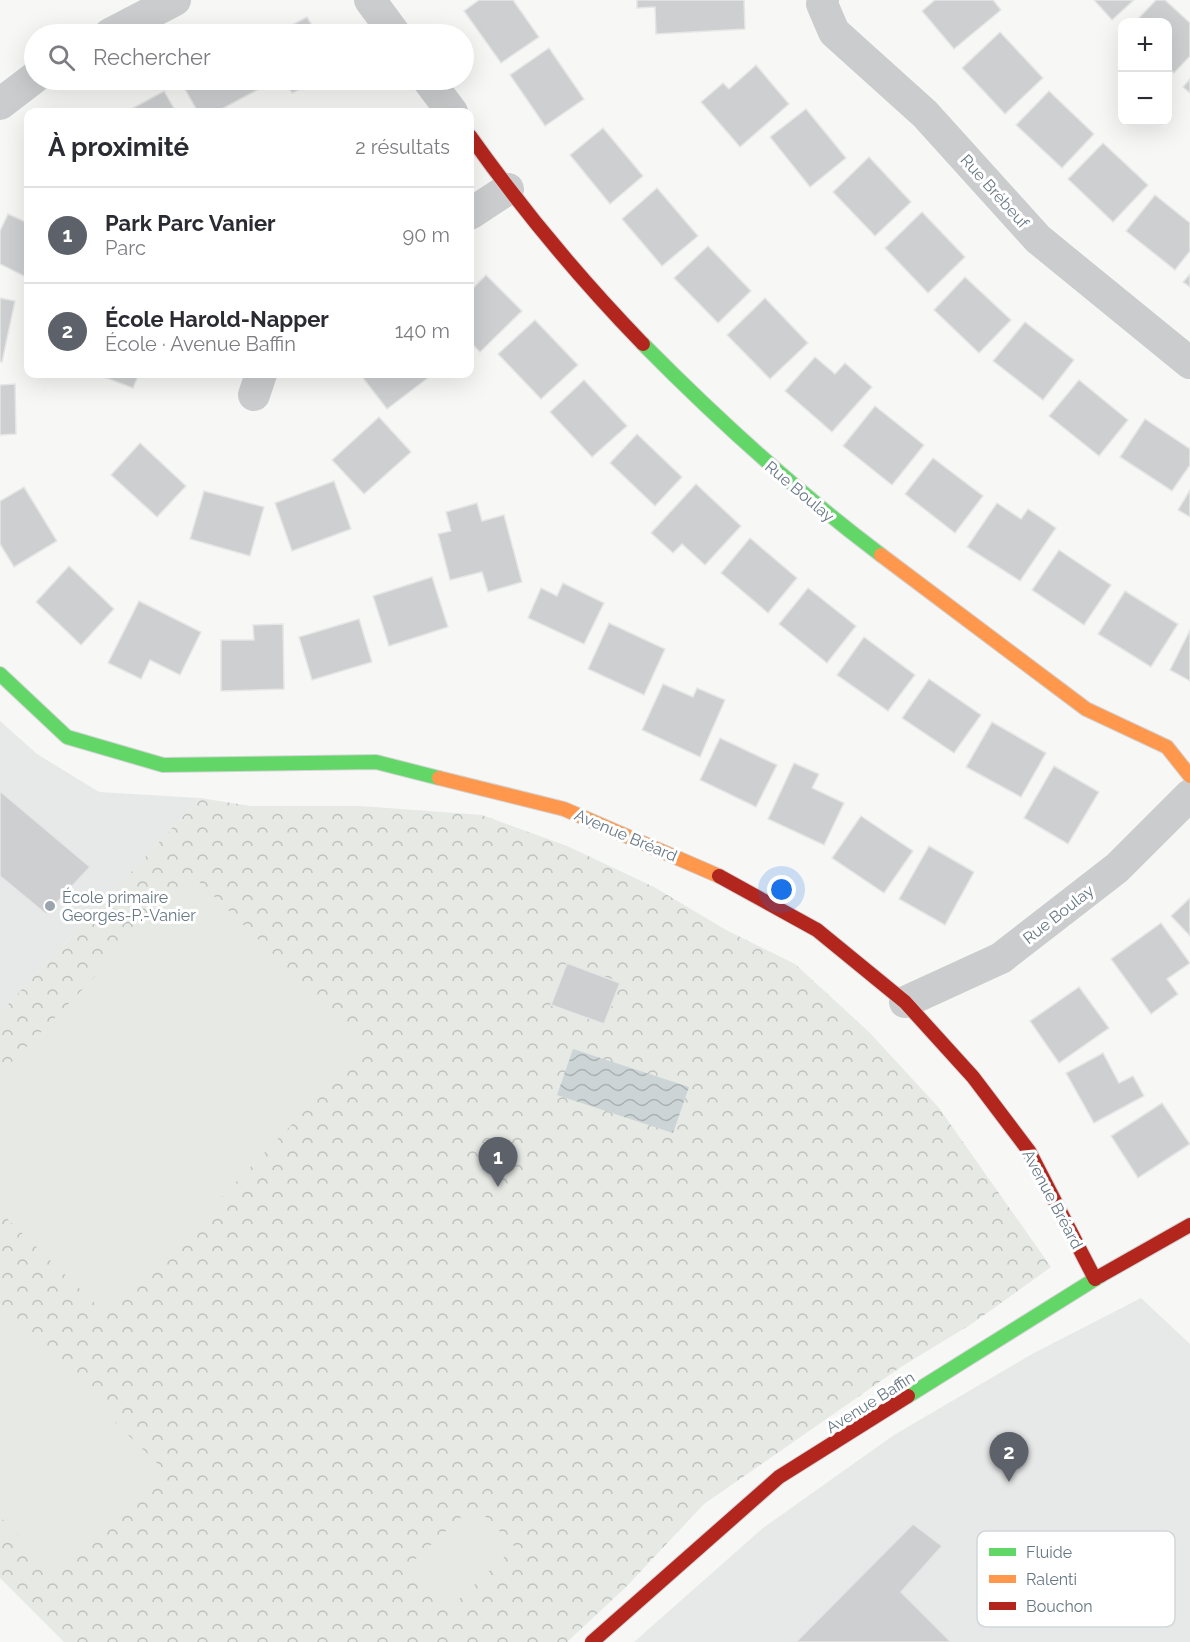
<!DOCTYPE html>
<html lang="fr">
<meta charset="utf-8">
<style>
:root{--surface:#fff;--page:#f7f7f7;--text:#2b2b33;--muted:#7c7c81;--line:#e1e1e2;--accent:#5c616a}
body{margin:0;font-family:Raleway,sans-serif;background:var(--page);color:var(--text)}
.controls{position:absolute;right:18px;top:18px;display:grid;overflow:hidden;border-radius:12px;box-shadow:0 6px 24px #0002}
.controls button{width:54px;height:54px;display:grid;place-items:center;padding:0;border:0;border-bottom:2px solid var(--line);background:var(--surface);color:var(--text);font:30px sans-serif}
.you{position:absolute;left:782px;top:890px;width:21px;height:21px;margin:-15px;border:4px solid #fff;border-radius:50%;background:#1a73e8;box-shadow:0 0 0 9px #1a73e833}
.badge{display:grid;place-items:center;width:39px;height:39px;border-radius:50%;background:var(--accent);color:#fff;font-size:20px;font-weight:700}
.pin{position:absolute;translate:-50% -50px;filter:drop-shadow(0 2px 3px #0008)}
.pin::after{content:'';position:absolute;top:32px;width:21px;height:18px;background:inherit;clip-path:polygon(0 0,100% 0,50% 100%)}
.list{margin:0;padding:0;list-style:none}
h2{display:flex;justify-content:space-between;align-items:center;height:78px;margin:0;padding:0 24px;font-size:26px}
h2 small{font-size:20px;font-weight:400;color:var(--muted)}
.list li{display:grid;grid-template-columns:39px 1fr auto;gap:18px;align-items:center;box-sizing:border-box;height:96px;padding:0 24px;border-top:2px solid var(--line)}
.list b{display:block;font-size:22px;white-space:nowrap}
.list p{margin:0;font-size:20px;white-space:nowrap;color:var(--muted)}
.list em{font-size:20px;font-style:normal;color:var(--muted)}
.icon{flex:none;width:33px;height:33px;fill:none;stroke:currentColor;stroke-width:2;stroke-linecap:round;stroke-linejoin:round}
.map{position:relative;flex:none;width:1190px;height:1642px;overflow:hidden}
.search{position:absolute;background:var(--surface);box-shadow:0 6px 24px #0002;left:24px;top:24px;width:450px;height:66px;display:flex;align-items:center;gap:15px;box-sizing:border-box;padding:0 21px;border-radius:33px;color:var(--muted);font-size:22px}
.panel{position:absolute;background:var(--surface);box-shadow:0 6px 24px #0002;left:24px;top:108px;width:450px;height:270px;border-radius:12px}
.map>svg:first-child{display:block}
.built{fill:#e7e8e8}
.park{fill:url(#park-crowns)}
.pitch{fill:#e6e9e4}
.water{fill:url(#water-waves)}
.building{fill:#cecfd0;stroke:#e6e6e6;stroke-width:1.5}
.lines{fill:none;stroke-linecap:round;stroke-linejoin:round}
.fast-casing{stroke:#d3d4d5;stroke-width:16}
.slow-casing{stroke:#d3d4d5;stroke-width:16}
.jam-casing{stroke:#d3d4d5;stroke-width:16}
.street{stroke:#cbcccd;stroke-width:32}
.fast{stroke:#63d668;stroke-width:14}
.slow{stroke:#ff974d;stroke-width:14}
.jam{stroke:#b3261e;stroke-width:14}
.poi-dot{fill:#99a4ad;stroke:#fff;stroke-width:2}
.labels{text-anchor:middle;stroke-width:6;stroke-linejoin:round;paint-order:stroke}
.street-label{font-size:16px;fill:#677885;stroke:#fff}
.poi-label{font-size:16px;fill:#677885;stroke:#fff;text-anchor:start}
.key{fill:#fff;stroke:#d1d6da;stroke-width:1.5}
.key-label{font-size:16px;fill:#677885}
</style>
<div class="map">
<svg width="1190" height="1642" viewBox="0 0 1190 1642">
<defs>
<pattern id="park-crowns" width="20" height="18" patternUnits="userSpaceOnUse" patternTransform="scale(1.5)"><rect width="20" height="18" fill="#e6e9e4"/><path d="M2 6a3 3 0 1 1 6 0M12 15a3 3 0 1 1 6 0" fill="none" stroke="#bec2be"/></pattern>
<pattern id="water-waves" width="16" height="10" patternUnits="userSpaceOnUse" patternTransform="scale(1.5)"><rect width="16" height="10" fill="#ccd4d6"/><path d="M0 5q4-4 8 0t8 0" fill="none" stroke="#a9b1b3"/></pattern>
</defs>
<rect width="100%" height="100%" fill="#f7f7f6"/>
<!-- built -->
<g class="built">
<polygon points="0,721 37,754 99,792 200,798 0,1013"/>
<polygon points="1141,1298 1190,1344 1190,1642 634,1642 763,1528 894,1435 1032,1354"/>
</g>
<!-- park -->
<polygon class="park" points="200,798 251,806 360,806 482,815 567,846 654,887 726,930 795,964 870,1033 939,1108 1051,1267 973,1323 901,1367 704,1504 626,1587 567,1642 64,1642 0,1578 0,1013"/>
<!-- pitch -->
<g class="pitch">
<polygon points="193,876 368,1046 107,1315 0,1212 0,1074"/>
<polygon points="0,1310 162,1468 59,1574 0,1517"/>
<polygon points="474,1505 515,1547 446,1611 406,1568"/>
</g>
<!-- water -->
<polygon class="water" points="573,1049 689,1087 673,1133 557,1095"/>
<!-- building -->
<g class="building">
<polygon points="479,0 513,0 539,37 501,63 464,11"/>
<polygon points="637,0 744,0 745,29 656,34 655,7 637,8"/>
<polygon points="935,0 993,0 1001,10 954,49 922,11"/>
<polygon points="1094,0 1134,0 1112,20"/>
<polygon points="1156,0 1165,0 1190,23 1190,56 1174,73 1168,67 1168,22 1135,22"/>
<polygon points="307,17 317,34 275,34"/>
<polygon points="1000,32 1043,78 1005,114 962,68"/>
<polygon points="549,48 584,99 545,126 510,75"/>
<polygon points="756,65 789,104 740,147 701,102 723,83 729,89"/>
<polygon points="1190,79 1190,93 1183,87"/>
<polygon points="190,80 254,80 259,89 216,112 198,112 182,84"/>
<polygon points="285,80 318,80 292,93"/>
<polygon points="164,91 176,112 126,112"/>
<polygon points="1049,91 1094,134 1062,168 1016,125"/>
<polygon points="806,109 846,158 810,187 770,137"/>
<polygon points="603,128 643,176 610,204 570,155"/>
<polygon points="1103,143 1148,185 1113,222 1068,179"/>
<polygon points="869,157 911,202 875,236 833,192"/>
<polygon points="657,188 698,236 662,266 622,219"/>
<polygon points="1155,195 1190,223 1190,251 1175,270 1126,231"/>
<polygon points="922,212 965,257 928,293 885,248"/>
<polygon points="8,214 28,223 28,278 0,264 0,231"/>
<polygon points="708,246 751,291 718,323 674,278"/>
<polygon points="1190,274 1190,287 1183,282"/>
<polygon points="486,275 522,311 480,352 470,342 470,291"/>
<polygon points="965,277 1011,320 979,353 934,310"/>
<polygon points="0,298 15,301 2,362 0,362"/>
<polygon points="765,298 808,343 770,379 727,335"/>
<polygon points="535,320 578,365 541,399 498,354"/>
<polygon points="1025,322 1074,360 1043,400 993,361"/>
<polygon points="815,357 835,374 845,363 872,387 832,432 785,391"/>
<polygon points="96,374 139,374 133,388"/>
<polygon points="360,374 433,374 387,409"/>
<polygon points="584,380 627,426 592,457 550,412"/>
<polygon points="1079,380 1128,420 1099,456 1049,416"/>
<polygon points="15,384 16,434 0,435 0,385"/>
<polygon points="875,406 924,445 892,485 843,446"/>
<polygon points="379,417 411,452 364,494 332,460"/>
<polygon points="1145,419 1190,449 1190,465 1172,491 1120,457"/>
<polygon points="637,434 682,477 655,506 610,463"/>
<polygon points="140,443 186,486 157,517 111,475"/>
<polygon points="933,458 983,496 955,533 905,494"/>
<polygon points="334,481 351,529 292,551 275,503"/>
<polygon points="696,484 741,526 705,565 682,544 673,553 651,533"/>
<polygon points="24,487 57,541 14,567 0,544 0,501"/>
<polygon points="1190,490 1190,517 1178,510"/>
<polygon points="204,491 264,507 250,556 190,539"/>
<polygon points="477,503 482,521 504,515 522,582 488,592 482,572 450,580 438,534 451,531 446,512"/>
<polygon points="997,503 1021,519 1028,509 1056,528 1020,581 967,547"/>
<polygon points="750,538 797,578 768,613 721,573"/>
<polygon points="1059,550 1111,585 1084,625 1032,590"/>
<polygon points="69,566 114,609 81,645 36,602"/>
<polygon points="432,577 448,627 389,646 373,596"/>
<polygon points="563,583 604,603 584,644 528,618 541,588 557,596"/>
<polygon points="808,588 856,626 827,663 779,624"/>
<polygon points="1125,591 1178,624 1151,667 1098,634"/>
<polygon points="139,601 201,632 180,675 150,660 141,679 108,663"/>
<polygon points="359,619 372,662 312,680 299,637"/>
<polygon points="609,623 665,649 644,695 588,669"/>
<polygon points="283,624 284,689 221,691 221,640 254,640 253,625"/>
<polygon points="1190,630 1190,681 1170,670"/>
<polygon points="864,637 915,675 888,711 837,675"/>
<polygon points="929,679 981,715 954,753 902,718"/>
<polygon points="663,684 693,697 697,688 725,700 700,757 642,730"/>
<polygon points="992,722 1046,753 1021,797 966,767"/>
<polygon points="720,738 777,765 756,807 700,780"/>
<polygon points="794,763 819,774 812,788 844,803 824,845 768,819"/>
<polygon points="1054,766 1099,792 1068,844 1024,818"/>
<polygon points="0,791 90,867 46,914 0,876"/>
<polygon points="861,816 913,851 884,893 832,858"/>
<polygon points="929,846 974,872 945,925 899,899"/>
<polygon points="1190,898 1190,936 1171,916"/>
<polygon points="1161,923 1190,963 1167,979 1178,994 1151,1014 1111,959"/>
<polygon points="567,963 620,983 604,1024 551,1005"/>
<polygon points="1079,987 1109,1028 1059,1063 1030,1021"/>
<polygon points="1103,1053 1119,1083 1133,1076 1144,1096 1094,1123 1066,1073"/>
<polygon points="1162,1103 1190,1144 1138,1178 1111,1136"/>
<polygon points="913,1524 942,1546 901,1592 951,1642 796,1642"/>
</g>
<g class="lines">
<defs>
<g id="fast">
<path d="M 643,344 C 718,420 796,491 881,555"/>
<polyline points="0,674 67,737 163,765 376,762 439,778"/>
<polyline points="908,1396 1100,1276"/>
</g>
<g id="slow">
<polyline points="881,555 1086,709 1167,747 1190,776"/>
<polyline points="439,778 564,809 719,876"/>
</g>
<g id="jam">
<path d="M 470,136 C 522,209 580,279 643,344"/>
<polyline points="719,876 817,930 905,1002 973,1077 1029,1151 1095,1279"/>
<polyline points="1100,1276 1190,1225"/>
<polyline points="592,1642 779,1477 908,1396"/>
</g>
</defs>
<!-- fast casing -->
<use href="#fast" class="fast-casing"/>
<!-- slow casing -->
<use href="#slow" class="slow-casing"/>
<!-- jam casing -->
<use href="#jam" class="jam-casing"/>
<!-- street -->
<g class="street">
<polyline points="370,0 395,34"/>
<polyline points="823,0 822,4 834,32 925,114 1038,239 1190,363"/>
<polyline points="110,34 175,0"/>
<polyline points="428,80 452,112"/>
<polyline points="0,104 34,78"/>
<polyline points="470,214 508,189"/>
<polyline points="254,395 261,374"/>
<polyline points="905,1002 1001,958 1117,868 1190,795"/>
</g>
<!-- fast -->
<use href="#fast" class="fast"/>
<!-- slow -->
<use href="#slow" class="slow"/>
<!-- jam -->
<use href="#jam" class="jam"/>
</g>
<!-- markers -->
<circle class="poi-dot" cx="50" cy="906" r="6"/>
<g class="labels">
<!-- street labels -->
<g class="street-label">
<text transform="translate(995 191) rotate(48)" y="6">Rue Brébeuf</text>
<text transform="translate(800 491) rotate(40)" y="6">Rue Boulay</text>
<text transform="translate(626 835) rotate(23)" y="6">Avenue Bréard</text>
<text transform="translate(1058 914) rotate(-38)" y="6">Rue Boulay</text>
<text transform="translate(1053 1199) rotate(62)" y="6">Avenue Bréard</text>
<text transform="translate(870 1402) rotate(-32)" y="6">Avenue Baffin</text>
</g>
<!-- poi labels -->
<g class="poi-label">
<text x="62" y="903">École primaire<tspan x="62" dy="18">Georges-P.-Vanier</tspan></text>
</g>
</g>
<!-- legend -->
<rect x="977" y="1531" width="198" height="96" rx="9" class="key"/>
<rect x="989" y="1548" width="27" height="8" fill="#63d668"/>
<rect x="989" y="1575" width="27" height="8" fill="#ff974d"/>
<rect x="989" y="1602" width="27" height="8" fill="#b3261e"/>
<g class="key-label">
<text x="1026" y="1558">Fluide</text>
<text x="1026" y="1585">Ralenti</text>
<text x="1026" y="1612">Bouchon</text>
</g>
</svg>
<div class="controls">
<button>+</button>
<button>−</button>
</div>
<div class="you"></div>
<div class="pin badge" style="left:498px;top:1187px">1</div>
<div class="pin badge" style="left:1009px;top:1482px">2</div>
<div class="search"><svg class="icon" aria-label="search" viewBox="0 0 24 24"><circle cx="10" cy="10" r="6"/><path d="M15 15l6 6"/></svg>Rechercher</div>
<section class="panel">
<h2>À proximité<small>2 résultats</small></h2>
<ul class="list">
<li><span class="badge">1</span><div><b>Park Parc Vanier</b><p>Parc</p></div><em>90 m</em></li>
<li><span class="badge">2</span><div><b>École Harold-Napper</b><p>École · Avenue Baffin</p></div><em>140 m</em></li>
</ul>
</section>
</div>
